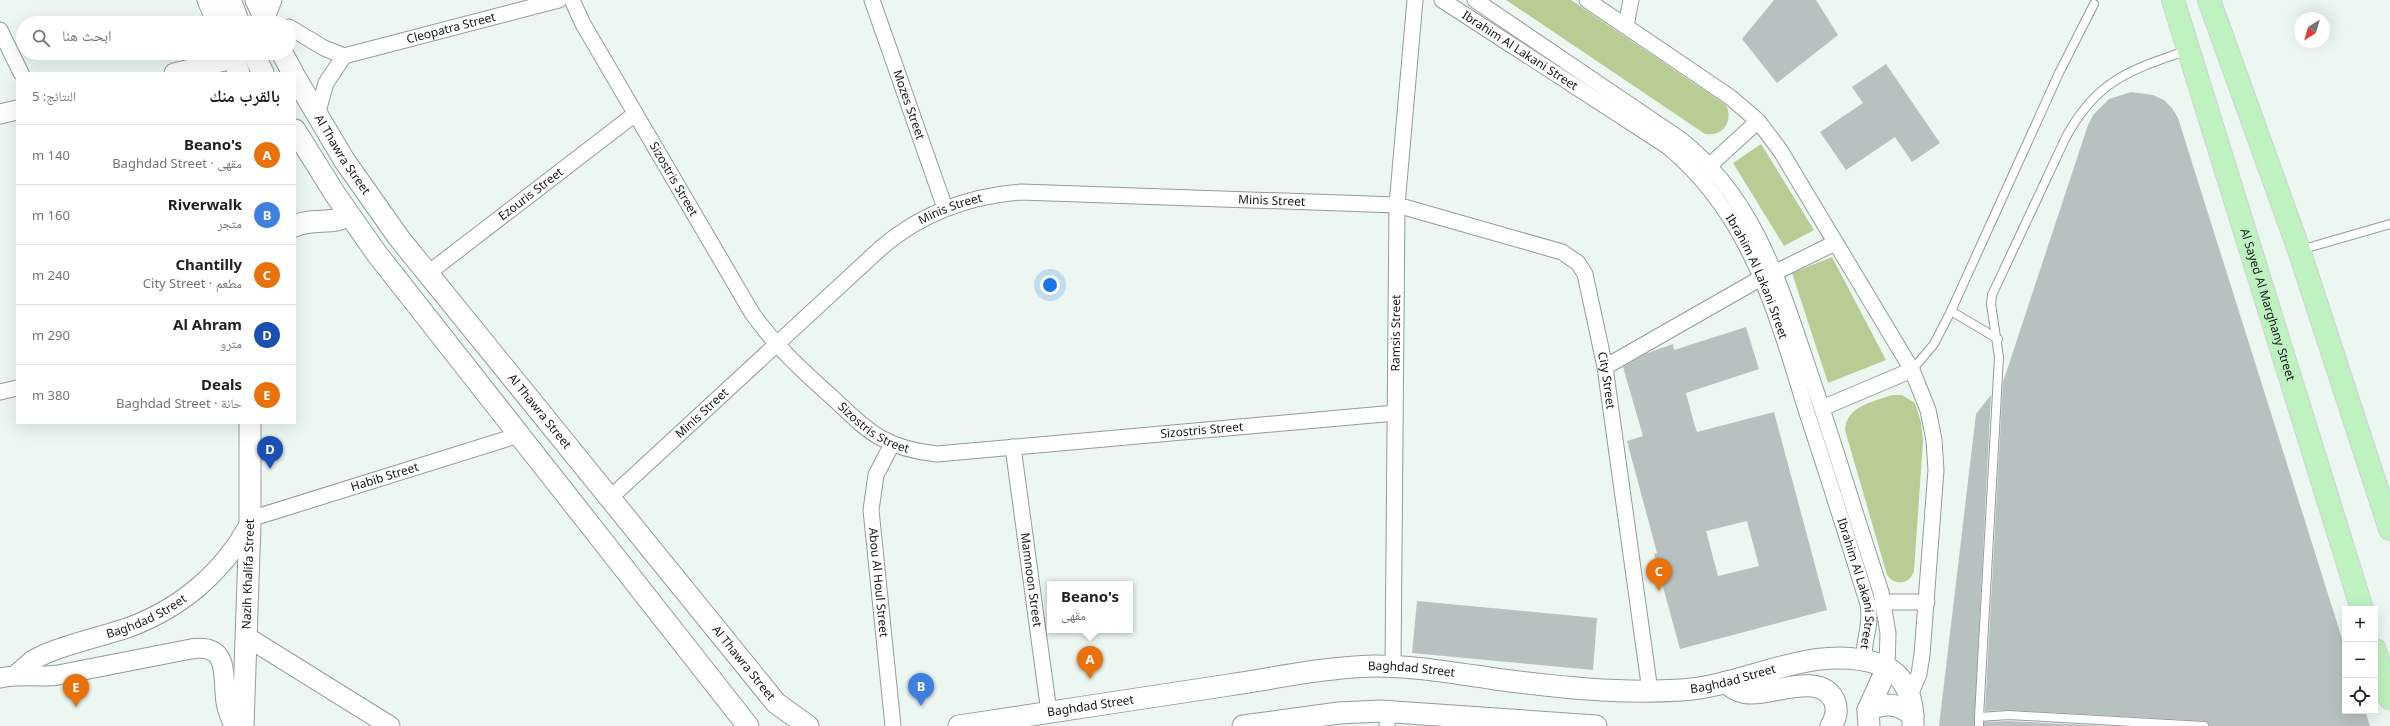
<!DOCTYPE html>
<html lang="ar">
<meta charset="utf-8">
<style>
:root{--surface:#fff;--page:#f6f6f6;--text:#202124;--muted:#757577;--line:#e0e0e0;--accent:#d93025}
body{margin:0;font-family:"Noto Sans","Noto Naskh Arabic",sans-serif;background:var(--page);color:var(--text);direction:rtl}
.controls{position:absolute;right:12px;bottom:12px;display:grid;overflow:hidden;border-radius:0px;box-shadow:0 4px 16px #0002}
.controls button{width:36px;height:36px;display:grid;place-items:center;padding:0;border:0;border-bottom:1px solid var(--line);background:var(--surface);color:var(--text);font:20px sans-serif}
.compass{position:absolute;left:2294px;top:12px;width:36px;height:36px;border-radius:50%;background:var(--surface);box-shadow:0 4px 16px #0002;rotate:217deg}
.you{position:absolute;left:1050px;top:285px;width:14px;height:14px;margin:-10px;border:3px solid #fff;border-radius:50%;background:#1a73e8;box-shadow:0 0 0 6px #1a73e833}
.badge{display:grid;place-items:center;width:26px;height:26px;border-radius:50%;background:var(--accent);color:#fff;font-size:13px;font-weight:700}
.pin{position:absolute;translate:-50% -33px;filter:drop-shadow(0 1px 2px #0008)}
.pin::after{content:'';position:absolute;top:21px;width:14px;height:12px;background:inherit;clip-path:polygon(0 0,100% 0,50% 100%)}
.popup{position:absolute;left:1047px;top:581px;width:86px;height:52px;box-sizing:border-box;display:grid;place-content:center;border-radius:0px;background:var(--surface);filter:drop-shadow(0 1px 3px #0005);font-size:13px;white-space:nowrap;color:var(--muted)}
.popup b{font-size:15px;color:var(--text)}
.popup::after{content:'';position:absolute;left:50%;top:100%;margin-left:-8px;border:8px solid transparent;border-top-color:var(--surface)}
.list{margin:0;padding:0;list-style:none}
h2{display:flex;justify-content:space-between;align-items:center;height:52px;margin:0;padding:0 16px;font-size:17px}
h2 small{font-size:13px;font-weight:400;color:var(--muted)}
.list li{display:grid;grid-template-columns:26px 1fr auto;gap:12px;align-items:center;box-sizing:border-box;height:60px;padding:0 16px;border-top:1px solid var(--line)}
.list b{display:block;font-size:15px;white-space:nowrap}
.list p{margin:0;font-size:13px;white-space:nowrap;color:var(--muted)}
.list em{font-size:13px;font-style:normal;color:var(--muted)}
.icon{flex:none;width:22px;height:22px;fill:none;stroke:currentColor;stroke-width:2;stroke-linecap:round;stroke-linejoin:round}
.map{position:relative;flex:none;width:2390px;height:726px;overflow:hidden;direction:ltr}
.search{position:absolute;background:var(--surface);box-shadow:0 4px 16px #0002;left:16px;top:16px;width:280px;height:44px;display:flex;align-items:center;gap:10px;box-sizing:border-box;padding:0 14px;border-radius:22px;color:var(--muted);font-size:15px}
.panel{position:absolute;background:var(--surface);box-shadow:0 4px 16px #0002;left:16px;top:72px;width:280px;height:352px;border-radius:0px;direction:rtl}
.map>svg:first-child{display:block}
.green{fill:#b8cc93}
.building{fill:#b7c2c0;fill-rule:evenodd}
.lines{fill:none;stroke-linecap:round;stroke-linejoin:round}
.service-casing{stroke:#939c98;stroke-width:10}
.minor-casing{stroke:#939c98;stroke-width:17}
.tertiary-casing{stroke:#939c98;stroke-width:21}
.secondary-casing{stroke:#939c98;stroke-width:23}
.primary-casing{stroke:#d0d1d0;stroke-width:24}
.service{stroke:#fff;stroke-width:8}
.minor{stroke:#fff;stroke-width:15}
.tertiary{stroke:#fff;stroke-width:19}
.secondary{stroke:#fff;stroke-width:21}
.primary{stroke:#bef2c0;stroke-width:22}
.labels{text-anchor:middle;stroke-width:3;stroke-linejoin:round;paint-order:stroke}
.street-label{font-size:12px;fill:#141716;stroke:#fff}
</style>
<div class="map">
<svg width="2390" height="726" viewBox="0 0 2390 726">
<rect width="100%" height="100%" fill="#ecf7f2"/>
<!-- green -->
<g class="green">
<path d="M 1506,0 L 1571,0 L 1726,105 C 1734,121 1723,137 1705,134 Z"/>
<polygon points="1761,144 1814,230 1784,246 1733,163"/>
<polygon points="1832,257 1886,360 1828,383 1792,273"/>
<path d="M 1892,395 L 1902,395 L 1915,403 L 1921,422 L 1923,441 L 1914,571 C 1910,584 1896,587 1887,575 L 1845,430 C 1846,406 1873,402 1892,395 Z"/>
</g>
<!-- building -->
<g class="building">
<polygon points="1774,0 1816,0 1838,35 1777,83 1742,39"/>
<polygon points="1886,64 1940,143 1912,162 1895,137 1846,170 1820,132 1863,103 1852,87"/>
<polygon points="2131,92 2153,95 2164,100 2172,108 2178,118 2345,648 2345,711 2365,711 2370,726 2209,726 2204,721 2009,710 1985,711 2003,382 2088,125 2093,115 2109,99"/>
<path d="M 1746,327 L 1759,369 L 1686,393 L 1694,423 L 1697,432 L 1774,412 L 1827,610 L 1680,649 L 1654,554 L 1657,553 L 1627,441 L 1643,436 L 1623,367 L 1645,354 L 1673,344 L 1674,350 ZM 1747,521 L 1759,566 L 1718,576 L 1706,531 Z"/>
<polygon points="1991,395 1974,726 1939,726 1976,414"/>
<polygon points="1417,601 1597,618 1593,670 1412,653"/>
<polygon points="2009,721 2106,726 1984,726 1984,722"/>
</g>
<g class="lines">
<defs>
<g id="service">
<polyline points="2300,250 2390,224"/>
<polyline points="1951,311 1998,339"/>
<polyline points="1912,370 1934,344 1951,311 2059,73 2094,4"/>
<path d="M 1979,717 L 1999,357 L 1991,304 L 1992,295 L 2066,137 C 2097,80 2130,70 2188,50"/>
<polyline points="1979,726 1979,717 2009,715 2204,726"/>
</g>
<g id="minor">
<path id="s1" d="M 572,0 L 583,24 L 752,313 C 775,346 804,372 834,399 C 849,413 863,428 881,438 C 899,448 917,452 937,454 L 1395,413"/>
<path id="s2" d="M 872,0 L 945,208"/>
<path id="s3" d="M 1442,0 L 1667,146 C 1751,215 1776,313 1807,413 C 1828,476 1848,540 1868,604 C 1872,626 1863,640 1864,660"/>
<path d="M 1475,0 L 1680,139 C 1756,199 1780,285 1810,373 C 1835,446 1857,520 1881,592 L 1888,633 L 1887,668"/>
<polyline points="1587,0 1730,97 1758,121 1780,150 1912,370 1928,410 1934,440 1936,470 1922,655 1919,674 1910,695"/>
<polyline points="266,21 274,0"/>
<polyline points="1626,26 1631,0"/>
<path id="s4" d="M 289,27 L 324,48 L 344,56 L 559,0"/>
<polyline points="0,30 21,73"/>
<polyline points="317,115 326,83 344,56"/>
<polyline points="1710,165 1758,121"/>
<polyline points="1776,272 1835,243"/>
<path id="s5" d="M 427,274 L 635,114"/>
<polyline points="1605,367 1761,278"/>
<polyline points="0,392 17,388"/>
<polyline points="1822,408 1912,370"/>
<path id="s6" d="M 892,444 L 876,475 L 871,510 L 893,726"/>
<path id="s7" d="M 1013,447 L 1049,712"/>
<path id="s8" d="M 610,498 L 882,247 C 922,213 969,196 1021,192 L 1397,205 L 1562,252 L 1578,263 L 1585,274 L 1605,367 L 1650,691"/>
<path id="s9" d="M 250,519 L 519,435"/>
<polyline points="1883,602 1927,602"/>
<path id="s10" d="M 1393,666 L 1397,205 L 1415,0"/>
<polyline points="1387,726 1388,711"/>
</g>
<g id="tertiary">
<polyline points="174,73 233,59"/>
<polyline points="0,114 17,110"/>
<polyline points="247,637 390,726"/>
<path id="s11" d="M 17,674 L 33,660 L 45,654 C 71,643 100,637 127,628 C 180,609 223,573 250,523"/>
<path d="M 0,678 C 20,673 38,678 58,675 L 191,649 C 231,643 222,676 226,702 C 227,711 231,719 234,726"/>
</g>
<g id="secondary">
<polyline points="208,0 218,23"/>
<polyline points="230,0 239,23"/>
<polyline points="256,0 267,23"/>
<polyline points="231,53 239,73"/>
<polyline points="253,53 263,73"/>
<polyline points="282,53 293,73"/>
<path id="s12" d="M 295,77 L 344,160 L 399,238 L 776,703 L 808,726"/>
<polyline points="295,130 335,194 377,254 748,726"/>
<path d="M 295,226 C 313,217 337,226 348,214"/>
<path d="M 1726,682 C 1733,689 1741,693 1751,693 C 1774,694 1820,672 1834,700 C 1838,709 1836,718 1831,726"/>
<path d="M 1868,710 C 1885,702 1899,703 1913,716"/>
<path id="s13" d="M 243,726 L 250,523 L 250,423"/>
<path id="s14" d="M 959,726 C 1049,712 1139,699 1229,685 C 1276,678 1326,667 1374,666 C 1415,666 1454,673 1495,679 C 1556,687 1619,694 1681,690 C 1747,686 1813,642 1879,664 C 1907,674 1914,701 1913,726"/>
<polyline points="1243,726 1339,713 1380,711 1596,726"/>
<polyline points="1869,726 1868,710 1887,668"/>
</g>
<g id="primary">
<path id="s15" d="M 2173,0 L 2362,609"/>
<polyline points="2209,0 2299,250 2390,529"/>
<polyline points="2375,650 2390,698"/>
</g>
</defs>
<!-- service casing -->
<use href="#service" class="service-casing"/>
<!-- minor casing -->
<use href="#minor" class="minor-casing"/>
<!-- tertiary casing -->
<use href="#tertiary" class="tertiary-casing"/>
<!-- secondary casing -->
<use href="#secondary" class="secondary-casing"/>
<!-- primary casing -->
<use href="#primary" class="primary-casing"/>
<!-- service -->
<use href="#service" class="service"/>
<!-- minor -->
<use href="#minor" class="minor"/>
<!-- tertiary -->
<use href="#tertiary" class="tertiary"/>
<!-- secondary -->
<use href="#secondary" class="secondary"/>
<!-- primary -->
<use href="#primary" class="primary"/>
</g>
<g class="labels">
<!-- street labels -->
<g class="street-label">
<text dy="4" stroke="none"><textPath href="#s4" startOffset="173">Cleopatra Street</textPath></text>
<text dy="4" stroke="none"><textPath href="#s3" startOffset="93">Ibrahim Al Lakani Street</textPath></text>
<text dy="4" stroke="none"><textPath href="#s2" startOffset="111">Mozes Street</textPath></text>
<text dy="4" stroke="none"><textPath href="#s12" startOffset="91">Al Thawra Street</textPath></text>
<text dy="4" stroke="none"><textPath href="#s1" startOffset="206">Sizostris Street</textPath></text>
<text dy="4" stroke="none"><textPath href="#s5" startOffset="131">Ezouris Street</textPath></text>
<text dy="4" stroke="none"><textPath href="#s8" startOffset="773">Minis Street</textPath></text>
<text dy="4" stroke="none"><textPath href="#s8" startOffset="449">Minis Street</textPath></text>
<text dy="4" stroke="none"><textPath href="#s3" startOffset="429">Ibrahim Al Lakani Street</textPath></text>
<text dy="4" stroke="none"><textPath href="#s15" startOffset="319">Al Sayed Al Marghany Street</textPath></text>
<text dy="4" stroke="none"><textPath href="#s10" startOffset="333">Ramsis Street</textPath></text>
<text dy="4" stroke="none"><textPath href="#s8" startOffset="1211">City Street</textPath></text>
<text dy="4" stroke="none"><textPath href="#s12" startOffset="415">Al Thawra Street</textPath></text>
<text dy="4" stroke="none"><textPath href="#s8" startOffset="125">Minis Street</textPath></text>
<text dy="4" stroke="none"><textPath href="#s1" startOffset="530">Sizostris Street</textPath></text>
<text dy="4" stroke="none"><textPath href="#s1" startOffset="866">Sizostris Street</textPath></text>
<text dy="4" stroke="none"><textPath href="#s9" startOffset="141">Habib Street</textPath></text>
<text dy="4" stroke="none"><textPath href="#s13" startOffset="152">Nazih Khalifa Street</textPath></text>
<text dy="4" stroke="none"><textPath href="#s7" startOffset="134">Mamnoon Street</textPath></text>
<text dy="4" stroke="none"><textPath href="#s6" startOffset="143">Abou Al Houl Street</textPath></text>
<text dy="4" stroke="none"><textPath href="#s3" startOffset="753">Ibrahim Al Lakani Street</textPath></text>
<text dy="4" stroke="none"><textPath href="#s11" startOffset="143">Baghdad Street</textPath></text>
<text dy="4" stroke="none"><textPath href="#s12" startOffset="739">Al Thawra Street</textPath></text>
<text dy="4" stroke="none"><textPath href="#s14" startOffset="457">Baghdad Street</textPath></text>
<text dy="4" stroke="none"><textPath href="#s14" startOffset="781">Baghdad Street</textPath></text>
<text dy="4" stroke="none"><textPath href="#s14" startOffset="133">Baghdad Street</textPath></text>
</g>
</g>
</svg>
<div class="controls">
<button>+</button>
<button>−</button>
<button><svg class="icon" aria-label="locate" viewBox="0 0 24 24"><circle cx="12" cy="12" r="6"/><path d="M12 2v4M12 18v4M2 12h4M18 12h4"/></svg></button>
</div>
<svg class="compass" viewBox="-18 -18 36 36"><path d="M0-13l5 13h-10z" fill="#e53935"/><path d="M0 13l5-13h-10z" fill="#757577"/></svg>
<div class="you"></div>
<div class="pin badge" style="left:1090px;top:679px;background:#e8710a">A</div>
<div class="popup"><b>Beano's</b>مقهى</div>
<div class="pin badge" style="left:921px;top:706px;background:#3f7fe0">B</div>
<div class="pin badge" style="left:1659px;top:591px;background:#e8710a">C</div>
<div class="pin badge" style="left:270px;top:469px;background:#1a4fb4">D</div>
<div class="pin badge" style="left:76px;top:707px;background:#e8710a">E</div>
<div class="search"><svg class="icon" aria-label="search" viewBox="0 0 24 24"><circle cx="10" cy="10" r="6"/><path d="M15 15l6 6"/></svg>ابحث هنا</div>
<section class="panel">
<h2>بالقرب منك<small>النتائج: 5</small></h2>
<ul class="list">
<li><span class="badge" style="background:#e8710a">A</span><div><b>Beano's</b><p>مقهى · Baghdad Street</p></div><em>140 m</em></li>
<li><span class="badge" style="background:#3f7fe0">B</span><div><b>Riverwalk</b><p>متجر</p></div><em>160 m</em></li>
<li><span class="badge" style="background:#e8710a">C</span><div><b>Chantilly</b><p>مطعم · City Street</p></div><em>240 m</em></li>
<li><span class="badge" style="background:#1a4fb4">D</span><div><b>Al Ahram</b><p>مترو</p></div><em>290 m</em></li>
<li><span class="badge" style="background:#e8710a">E</span><div><b>Deals</b><p>حانة · Baghdad Street</p></div><em>380 m</em></li>
</ul>
</section>
</div>
